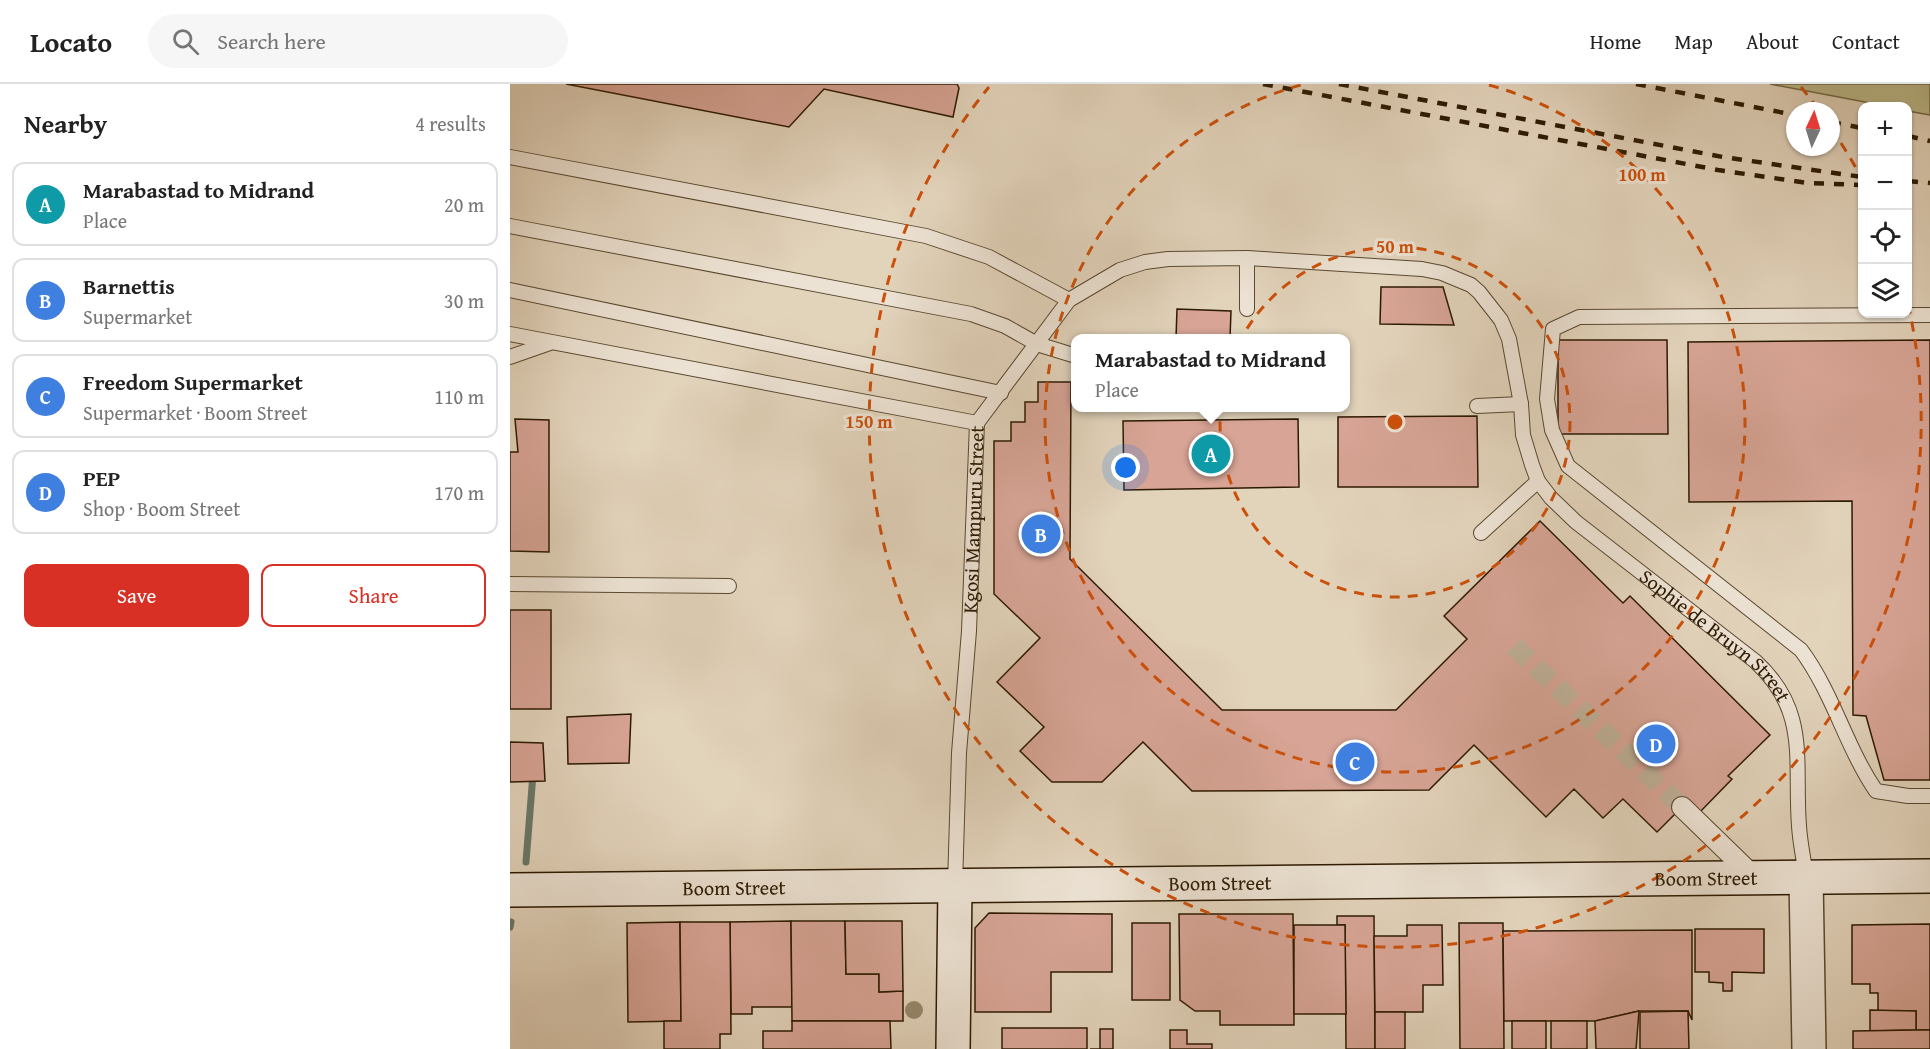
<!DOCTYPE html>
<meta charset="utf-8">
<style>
:root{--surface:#fff;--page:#f6f6f6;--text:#222;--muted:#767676;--line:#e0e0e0;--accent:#d93025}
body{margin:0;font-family:"Gentium Book Plus",serif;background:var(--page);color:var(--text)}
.controls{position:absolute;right:18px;top:18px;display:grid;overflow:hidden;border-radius:12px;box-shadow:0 2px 4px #0004}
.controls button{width:54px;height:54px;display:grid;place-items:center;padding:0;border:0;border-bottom:2px solid var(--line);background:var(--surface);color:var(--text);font:30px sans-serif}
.compass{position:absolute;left:1276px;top:18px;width:54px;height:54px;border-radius:50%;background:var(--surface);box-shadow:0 2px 4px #0004;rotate:4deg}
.you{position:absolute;left:616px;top:384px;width:21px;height:21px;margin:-15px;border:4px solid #fff;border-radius:50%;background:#1a73e8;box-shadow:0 0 0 9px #1a73e833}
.badge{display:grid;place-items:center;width:39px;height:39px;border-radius:50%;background:var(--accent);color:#fff;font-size:20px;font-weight:700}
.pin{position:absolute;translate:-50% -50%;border:3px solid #fff;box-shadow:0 2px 6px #0006}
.popup{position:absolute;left:561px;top:250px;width:279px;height:78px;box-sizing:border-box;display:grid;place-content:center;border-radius:12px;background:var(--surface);filter:drop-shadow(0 2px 4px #0005);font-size:20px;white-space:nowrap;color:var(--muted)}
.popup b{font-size:22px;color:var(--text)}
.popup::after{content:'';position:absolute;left:50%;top:100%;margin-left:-12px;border:12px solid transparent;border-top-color:var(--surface)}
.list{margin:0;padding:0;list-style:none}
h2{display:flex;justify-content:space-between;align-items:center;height:78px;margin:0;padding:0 24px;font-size:26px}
h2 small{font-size:20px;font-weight:400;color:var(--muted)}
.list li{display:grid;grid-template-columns:39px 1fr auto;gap:18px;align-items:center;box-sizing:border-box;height:84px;margin:0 12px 12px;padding:0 12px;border:2px solid var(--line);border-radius:12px}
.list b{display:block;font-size:22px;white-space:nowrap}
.list p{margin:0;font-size:20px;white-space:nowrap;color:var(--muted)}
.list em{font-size:20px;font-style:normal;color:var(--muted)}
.actions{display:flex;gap:12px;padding:18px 24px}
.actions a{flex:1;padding:14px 0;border:2px solid var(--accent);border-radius:12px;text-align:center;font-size:21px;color:var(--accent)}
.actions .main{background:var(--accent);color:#fff}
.icon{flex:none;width:33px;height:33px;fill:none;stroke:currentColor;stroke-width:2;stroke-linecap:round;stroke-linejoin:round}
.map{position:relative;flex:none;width:1420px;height:965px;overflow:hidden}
header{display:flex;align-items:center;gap:36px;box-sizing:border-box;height:84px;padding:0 30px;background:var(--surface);border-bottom:2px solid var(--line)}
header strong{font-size:28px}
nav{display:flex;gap:33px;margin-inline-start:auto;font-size:21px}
.search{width:420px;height:54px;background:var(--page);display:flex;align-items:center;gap:15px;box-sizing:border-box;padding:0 21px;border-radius:33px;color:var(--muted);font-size:22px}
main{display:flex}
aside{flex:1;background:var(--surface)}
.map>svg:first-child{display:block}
.green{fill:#bcba8b;stroke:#746a46;stroke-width:1.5}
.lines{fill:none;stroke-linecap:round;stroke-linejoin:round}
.stream{stroke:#6b7969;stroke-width:7}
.building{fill:#d7a495;stroke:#2d1a02;stroke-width:1.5}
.pedestrian-tunnel{stroke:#beae96;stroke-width:20;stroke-dasharray:20 10;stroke-linecap:butt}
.service-casing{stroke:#5a4830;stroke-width:16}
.pedestrian-casing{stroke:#5a4830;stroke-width:22}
.tertiary-casing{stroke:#5a4830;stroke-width:36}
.secondary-casing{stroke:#2d1a02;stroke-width:36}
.service{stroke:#ece2d3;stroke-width:14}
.pedestrian{stroke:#ece2d3;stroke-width:20}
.tertiary{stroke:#ece2d3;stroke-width:33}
.secondary{stroke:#ece2d3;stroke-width:33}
.rail{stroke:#2d1a02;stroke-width:4.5;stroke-dasharray:10 10;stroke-linecap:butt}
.tree{fill:#96886c}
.ring{fill:none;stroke:#cc500a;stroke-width:3;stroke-dasharray:10 8}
.labels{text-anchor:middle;stroke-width:6;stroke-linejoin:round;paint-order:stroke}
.street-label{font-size:20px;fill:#2d1a02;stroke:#ece2d3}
.centre{fill:#cc500a;stroke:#ece2d3;stroke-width:3}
.ring-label{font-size:18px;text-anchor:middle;font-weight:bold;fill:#cc500a;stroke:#ece2d3;stroke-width:6;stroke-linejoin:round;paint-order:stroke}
</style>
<header>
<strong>Locato</strong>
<div class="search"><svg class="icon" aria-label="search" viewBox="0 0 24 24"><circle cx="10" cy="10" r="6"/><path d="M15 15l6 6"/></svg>Search here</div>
<nav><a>Home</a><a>Map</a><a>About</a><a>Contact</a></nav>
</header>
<main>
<aside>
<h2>Nearby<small>4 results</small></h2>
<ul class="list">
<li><span class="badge" style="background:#0f9aa8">A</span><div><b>Marabastad to Midrand</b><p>Place</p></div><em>20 m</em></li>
<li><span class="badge" style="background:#3f7fe0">B</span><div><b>Barnettis</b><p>Supermarket</p></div><em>30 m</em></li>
<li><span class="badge" style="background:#3f7fe0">C</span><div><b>Freedom Supermarket</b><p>Supermarket · Boom Street</p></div><em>110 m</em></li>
<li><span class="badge" style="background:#3f7fe0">D</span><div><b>PEP</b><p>Shop · Boom Street</p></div><em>170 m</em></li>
</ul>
<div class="actions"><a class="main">Save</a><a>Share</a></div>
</aside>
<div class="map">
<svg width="1420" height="965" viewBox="0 0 1420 965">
<rect width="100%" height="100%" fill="#e2d3bb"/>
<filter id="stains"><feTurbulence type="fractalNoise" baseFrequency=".00333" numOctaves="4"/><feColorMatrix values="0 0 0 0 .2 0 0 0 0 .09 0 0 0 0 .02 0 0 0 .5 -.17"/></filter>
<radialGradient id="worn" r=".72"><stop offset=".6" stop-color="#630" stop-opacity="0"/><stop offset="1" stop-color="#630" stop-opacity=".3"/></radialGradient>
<!-- green -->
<polygon class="green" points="1260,0 1420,0 1420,31 1398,27 1398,22 1376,22"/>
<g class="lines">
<!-- stream -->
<g class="stream">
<polyline points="16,778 23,690"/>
<polyline points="0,843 1,838"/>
</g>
</g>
<!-- building -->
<g class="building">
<polygon points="56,0 447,0 449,4 443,33 314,5 279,43"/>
<polygon points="871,203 933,203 944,241 870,240"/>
<polygon points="667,225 721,227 720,254 666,254"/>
<polygon points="1048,256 1157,256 1158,350 1048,350"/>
<polygon points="1420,256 1420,696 1374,696 1356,632 1343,631 1342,417 1179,418 1178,258"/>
<polygon points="528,298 561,298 560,475 712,626 886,626 957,555 934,532 1030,437 1113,519 1120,512 1260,651 1218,692 1222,695 1189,729 1173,713 1168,717 1173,722 1147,748 1113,715 1093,734 1064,705 1036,733 964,661 919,706 682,707 633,658 592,698 542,698 510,667 534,643 487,598 530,554 484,510 484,357 501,357 501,338 515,338 515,318 528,318"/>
<polygon points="967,332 968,403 828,403 828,333"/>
<polygon points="5,335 39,336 39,468 0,467 0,368 8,368"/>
<polygon points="788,335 789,403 614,406 613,337"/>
<rect x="0" y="526" width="41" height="99"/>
<polygon points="121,630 119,679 58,680 57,633"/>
<polygon points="0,658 33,659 35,697 0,698"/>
<polygon points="479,829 602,830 602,888 541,888 541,928 465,928 465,844"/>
<polygon points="669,830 783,830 784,941 710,941 710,927 685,927 670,916"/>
<polygon points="827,832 864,832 865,965 836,965 835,841 827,841"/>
<polygon points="281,837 282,923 242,923 242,930 221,930 220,838"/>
<polygon points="281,837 335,837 336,890 369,890 369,908 393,907 393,937 282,937"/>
<polygon points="335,837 392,837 393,907 369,908 369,890 336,890"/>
<polygon points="170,838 171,937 118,938 117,839"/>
<polygon points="170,838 220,838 221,950 210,950 210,965 154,965 154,937 171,937"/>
<rect x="622" y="839" width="38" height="77"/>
<polygon points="949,839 993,839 994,965 950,965"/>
<polygon points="1420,840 1420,946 1406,946 1406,927 1368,927 1368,909 1360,909 1360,900 1342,900 1342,841"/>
<polygon points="784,841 835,841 836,930 784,930"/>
<polygon points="897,841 932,841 933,901 913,901 913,928 865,928 864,852 897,852"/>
<polygon points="1185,845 1254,845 1254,889 1222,888 1222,907 1213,907 1213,899 1199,898 1199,888 1185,888"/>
<polygon points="1182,846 1182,936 1178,927 1129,927 1085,937 994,937 993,847"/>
<polygon points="1360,926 1406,927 1406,946 1360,947"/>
<polygon points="1129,927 1126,965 1086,965 1085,937"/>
<polygon points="1178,927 1179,965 1130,965 1130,928"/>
<rect x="865" y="928" width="30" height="37"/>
<polygon points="282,937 380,937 381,965 253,965 253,947 282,947"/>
<rect x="1002" y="937" width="34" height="28"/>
<rect x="1041" y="937" width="36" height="28"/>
<rect x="492" y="944" width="85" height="21"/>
<polygon points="590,945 603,945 603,965 580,965 590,965"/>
<polygon points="660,946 677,946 677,960 702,960 702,965 660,965"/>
<polygon points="1406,946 1420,946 1420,965 1343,965 1343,947"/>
</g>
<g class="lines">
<!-- pedestrian-tunnel -->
<polyline class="pedestrian-tunnel" points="1004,562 1172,723"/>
<defs>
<g id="service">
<polyline points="0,73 416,152 479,173 559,216"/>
<polyline points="0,142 461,230 495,242 527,260 566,272"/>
<polyline points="0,206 491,309"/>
<polyline points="737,225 737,174"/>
<path d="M 1420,231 L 1069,233 L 1043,245 L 1037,315 L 1042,346 L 1058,382 L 1291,566 C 1323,609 1336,663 1366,707 L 1398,712 L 1420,712"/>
<polyline points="0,250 467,339"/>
<polyline points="0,273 40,259"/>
<polyline points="967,322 1011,320"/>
<path id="s1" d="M 467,339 L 559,216 L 610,186 L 635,178 L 658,175 L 737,174 L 912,185 L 932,189 L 961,201 L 969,208 L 991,236 L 999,255 L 1011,320 L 1013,351 L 1022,381 L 1028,397 L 1041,414 L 1066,438 L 1245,577 C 1300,627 1284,677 1289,742 C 1290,759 1294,776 1296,793"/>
<polyline points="971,449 1028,397"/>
<polyline points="0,500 219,502"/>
<path id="s2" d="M 445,801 L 449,669 L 459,547 L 467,339"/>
</g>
<polyline id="pedestrian" points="1172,723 1244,793"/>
<polyline id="tertiary" points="1296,793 1299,965"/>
<g id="secondary">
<path id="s3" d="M 0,806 L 1420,792"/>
<polyline points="443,965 445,802"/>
</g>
</defs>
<!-- service casing -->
<use href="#service" class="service-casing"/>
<!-- pedestrian casing -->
<use href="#pedestrian" class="pedestrian-casing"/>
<!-- tertiary casing -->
<use href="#tertiary" class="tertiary-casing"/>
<!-- secondary casing -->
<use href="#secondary" class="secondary-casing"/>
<!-- service -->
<use href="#service" class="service"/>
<!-- pedestrian -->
<use href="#pedestrian" class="pedestrian"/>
<!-- tertiary -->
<use href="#tertiary" class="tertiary"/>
<!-- secondary -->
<use href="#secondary" class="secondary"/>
<!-- rail -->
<g class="rail">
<polyline points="753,0 1208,86 1298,99 1352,101"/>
<polyline points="829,0 1213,73 1352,93"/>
<polyline points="1126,0 1285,31"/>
<polyline points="1321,38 1352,44"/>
<polyline points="1398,52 1420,57"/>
<polyline points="1398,97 1420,99"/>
</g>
</g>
<!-- trees -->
<circle class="tree" cx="404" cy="926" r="9"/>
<!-- distance rings -->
<g class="ring">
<circle cx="885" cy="338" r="175"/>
<path d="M979 1A350 350 0 1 1 791 1"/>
<path d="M1291 3A526 526 0 0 1 1308 25M1321 44A526 526 0 0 1 1352 95M1398 220A526 526 0 1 1 479 3"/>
</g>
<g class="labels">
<!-- street labels -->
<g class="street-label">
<text dy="7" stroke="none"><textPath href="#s2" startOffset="366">Kgosi Mampuru Street</textPath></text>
<text dy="7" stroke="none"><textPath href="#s1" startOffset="1017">Sophie de Bruyn Street</textPath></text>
<text dy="7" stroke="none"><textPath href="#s3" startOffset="1196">Boom Street</textPath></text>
<text dy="7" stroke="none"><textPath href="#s3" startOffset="710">Boom Street</textPath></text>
<text dy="7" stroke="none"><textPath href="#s3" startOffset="224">Boom Street</textPath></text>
</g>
</g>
<circle cx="885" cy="338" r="9" class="centre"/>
<g class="ring-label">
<text x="1132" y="97">100 m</text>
<text x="885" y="169">50 m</text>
<text x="359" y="344">150 m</text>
</g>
<rect width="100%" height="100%" filter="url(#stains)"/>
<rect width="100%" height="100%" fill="url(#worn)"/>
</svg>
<div class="controls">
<button>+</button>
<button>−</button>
<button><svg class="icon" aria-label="locate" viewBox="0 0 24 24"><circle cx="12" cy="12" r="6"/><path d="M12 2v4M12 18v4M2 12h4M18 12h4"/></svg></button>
<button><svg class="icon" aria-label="layers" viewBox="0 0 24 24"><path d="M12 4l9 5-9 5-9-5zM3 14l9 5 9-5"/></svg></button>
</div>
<svg class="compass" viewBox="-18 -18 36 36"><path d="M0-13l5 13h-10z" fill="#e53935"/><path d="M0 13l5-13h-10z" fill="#767676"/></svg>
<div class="you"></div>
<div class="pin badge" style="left:701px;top:370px;background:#0f9aa8">A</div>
<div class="popup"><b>Marabastad to Midrand</b>Place</div>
<div class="pin badge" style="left:531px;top:450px;background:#3f7fe0">B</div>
<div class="pin badge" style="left:845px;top:678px;background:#3f7fe0">C</div>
<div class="pin badge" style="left:1146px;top:660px;background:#3f7fe0">D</div>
</div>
</main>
